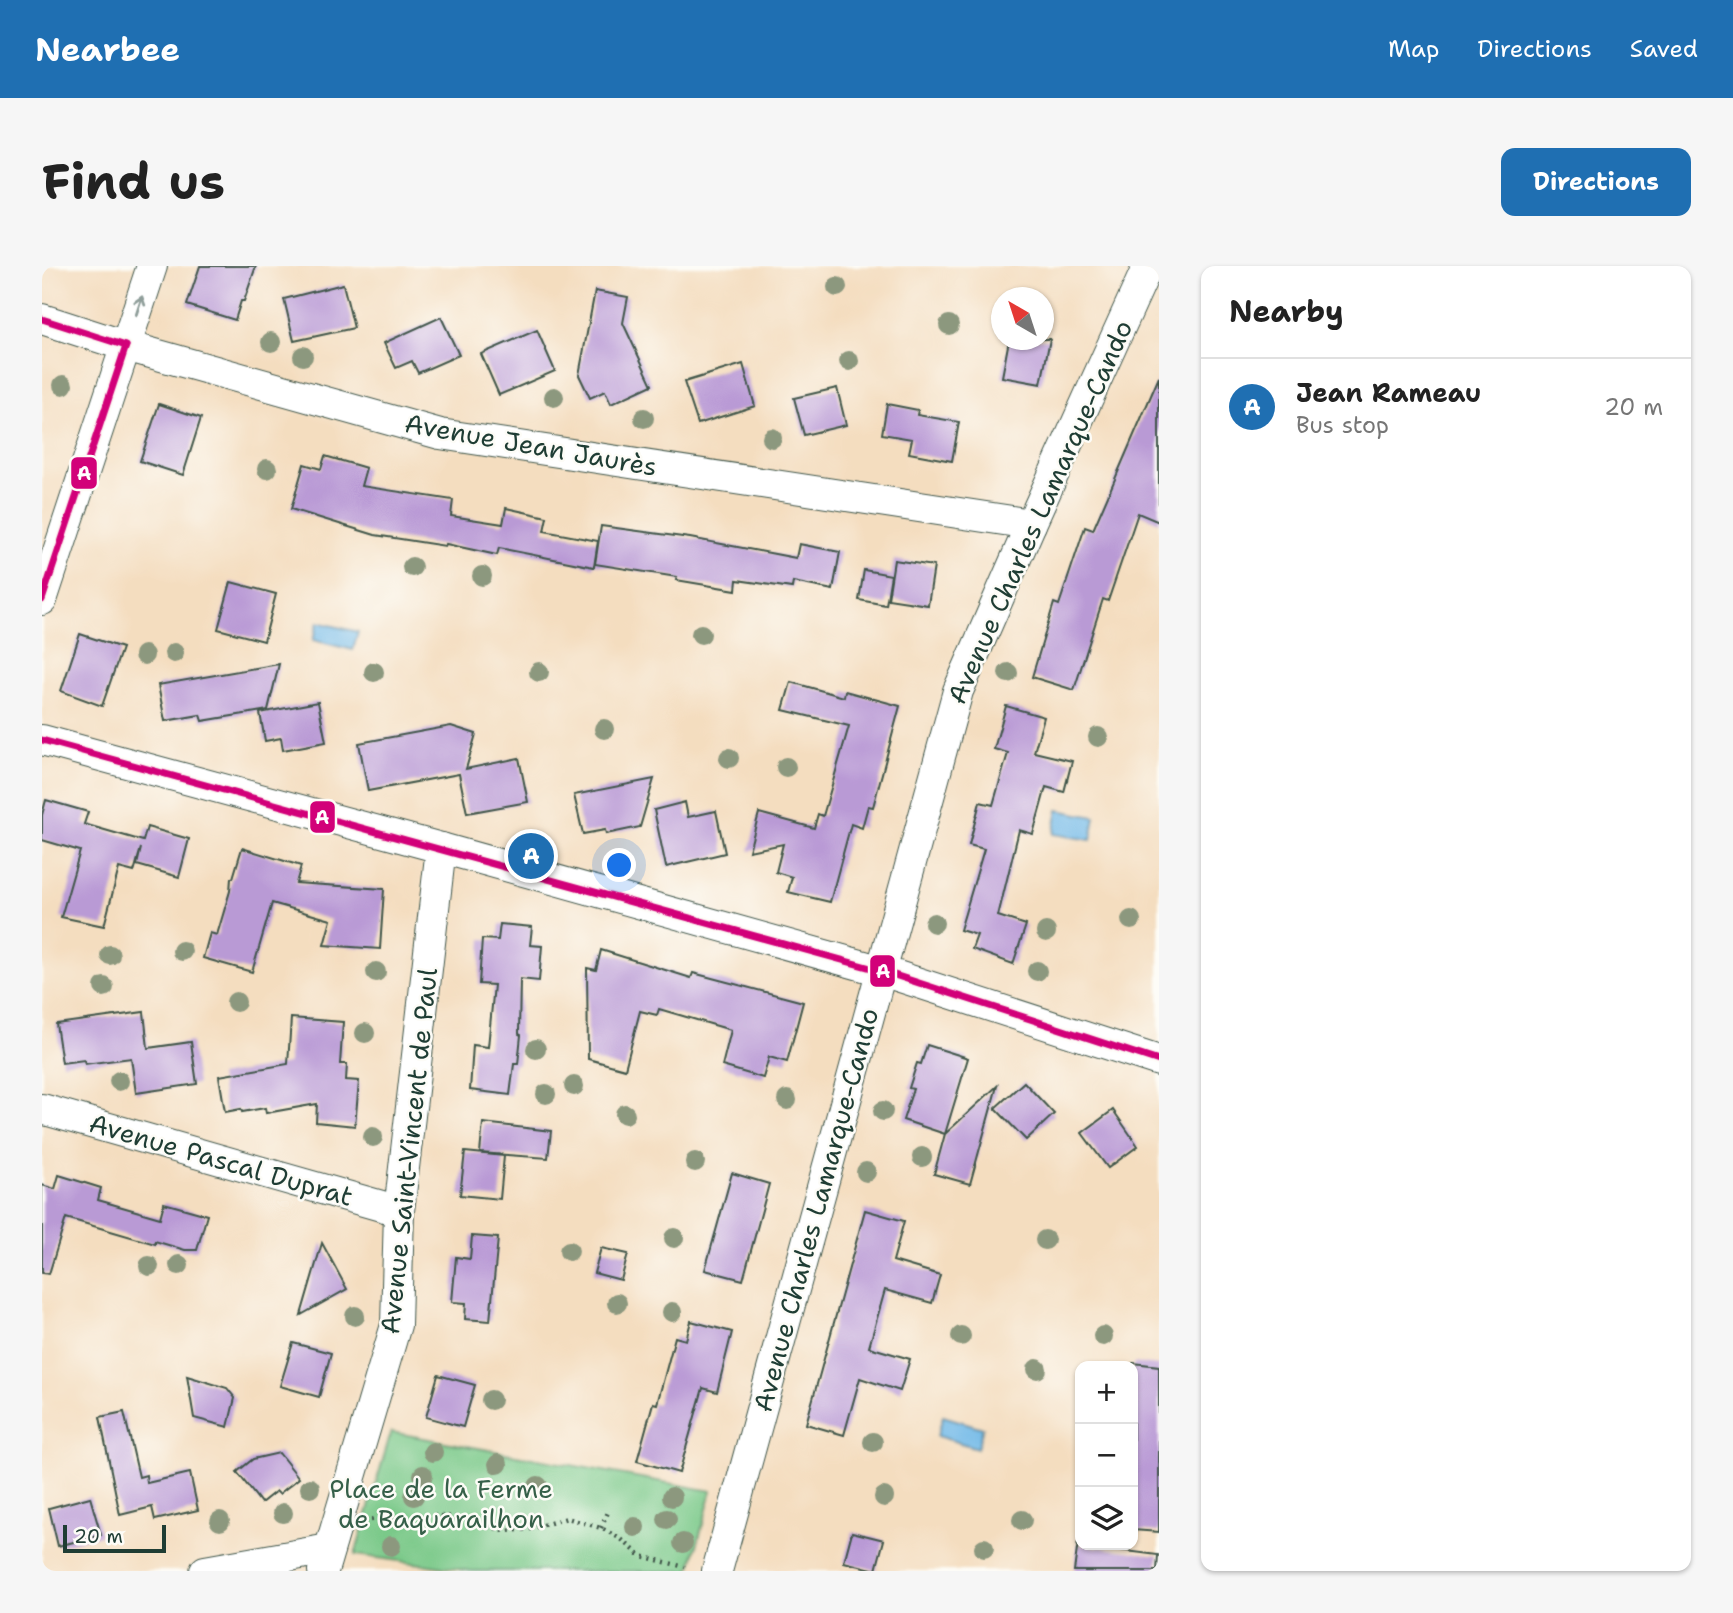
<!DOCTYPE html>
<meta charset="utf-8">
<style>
:root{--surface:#fff;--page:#f6f6f6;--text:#222;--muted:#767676;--line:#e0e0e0;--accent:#1f6fb2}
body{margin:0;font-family:"Shantell Sans",sans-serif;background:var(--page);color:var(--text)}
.controls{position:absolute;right:21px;bottom:21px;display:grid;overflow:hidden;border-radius:14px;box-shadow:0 2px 5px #0004}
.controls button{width:63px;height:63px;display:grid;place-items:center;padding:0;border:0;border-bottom:2px solid var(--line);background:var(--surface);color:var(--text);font:35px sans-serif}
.compass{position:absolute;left:949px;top:21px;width:63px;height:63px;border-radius:50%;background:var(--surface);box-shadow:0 2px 5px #0004;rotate:321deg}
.scale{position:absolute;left:21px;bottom:18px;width:103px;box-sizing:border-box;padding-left:7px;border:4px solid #1f3d34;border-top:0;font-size:19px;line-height:24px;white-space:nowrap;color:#1f3d34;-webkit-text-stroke:5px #fdfcf7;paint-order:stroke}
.you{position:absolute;left:578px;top:600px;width:24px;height:24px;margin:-18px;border:5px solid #fff;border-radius:50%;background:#1a73e8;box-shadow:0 0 0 10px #1a73e833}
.badge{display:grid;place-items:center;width:46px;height:46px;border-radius:50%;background:var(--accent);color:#fff;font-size:23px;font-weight:700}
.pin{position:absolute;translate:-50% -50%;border:4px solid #fff;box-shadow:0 2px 7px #0006}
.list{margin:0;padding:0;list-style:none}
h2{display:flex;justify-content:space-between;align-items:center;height:91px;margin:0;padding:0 28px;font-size:30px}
h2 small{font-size:23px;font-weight:400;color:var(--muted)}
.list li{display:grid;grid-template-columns:46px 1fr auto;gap:21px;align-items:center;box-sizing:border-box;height:98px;padding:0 28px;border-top:2px solid var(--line)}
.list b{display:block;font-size:26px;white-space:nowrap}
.list p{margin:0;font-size:23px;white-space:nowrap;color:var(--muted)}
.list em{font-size:23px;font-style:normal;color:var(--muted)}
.icon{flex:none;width:38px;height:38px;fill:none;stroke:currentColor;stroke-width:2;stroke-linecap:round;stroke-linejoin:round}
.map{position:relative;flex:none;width:1117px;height:1305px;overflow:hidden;border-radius:14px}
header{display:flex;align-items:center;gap:42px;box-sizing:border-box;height:98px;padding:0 35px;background:var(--accent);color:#fff}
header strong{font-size:33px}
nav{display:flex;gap:38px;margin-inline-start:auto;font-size:24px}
.intro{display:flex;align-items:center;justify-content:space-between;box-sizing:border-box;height:168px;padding:0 42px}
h1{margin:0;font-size:49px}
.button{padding:18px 32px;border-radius:14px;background:var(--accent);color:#fff;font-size:24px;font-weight:700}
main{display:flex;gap:42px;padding:0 42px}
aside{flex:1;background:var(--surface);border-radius:14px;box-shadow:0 2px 5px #0004}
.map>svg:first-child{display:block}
.green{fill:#7ac989;stroke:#4c835e;stroke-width:2}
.water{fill:#6fb8e7;stroke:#477a8e;stroke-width:2}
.building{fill:#b99ad5}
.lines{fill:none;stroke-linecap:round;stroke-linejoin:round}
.street-casing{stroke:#3f5549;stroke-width:32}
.path{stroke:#3f5549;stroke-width:4.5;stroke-dasharray:2 5;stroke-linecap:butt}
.street{stroke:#fff;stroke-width:30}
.bus-1-casing{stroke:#fdfcf7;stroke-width:12}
.bus-1{stroke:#d20179;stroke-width:7}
.tree{fill:#8c987e}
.oneway{stroke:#8f9e9a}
.labels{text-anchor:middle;stroke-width:5;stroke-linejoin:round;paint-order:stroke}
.street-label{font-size:26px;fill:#1f3d34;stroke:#fdfcf7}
.park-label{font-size:26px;fill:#366049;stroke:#fdfcf7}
.line-badge{stroke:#fdfcf7;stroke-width:2.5}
.badge-label{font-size:19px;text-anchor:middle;font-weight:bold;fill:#fff}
</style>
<header>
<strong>Nearbee</strong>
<nav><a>Map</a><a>Directions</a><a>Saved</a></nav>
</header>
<div class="intro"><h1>Find us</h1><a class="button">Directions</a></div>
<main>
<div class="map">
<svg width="1117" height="1305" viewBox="0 0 1117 1305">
<rect width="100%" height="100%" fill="#fdfcf7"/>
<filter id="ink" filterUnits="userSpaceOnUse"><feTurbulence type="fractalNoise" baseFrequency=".0143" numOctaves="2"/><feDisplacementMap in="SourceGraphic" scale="14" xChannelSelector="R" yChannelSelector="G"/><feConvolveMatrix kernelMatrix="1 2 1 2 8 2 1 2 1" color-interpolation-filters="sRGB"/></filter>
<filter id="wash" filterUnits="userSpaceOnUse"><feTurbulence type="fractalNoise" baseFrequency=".00686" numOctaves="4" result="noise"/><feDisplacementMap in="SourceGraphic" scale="28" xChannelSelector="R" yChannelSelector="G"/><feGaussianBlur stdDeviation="1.57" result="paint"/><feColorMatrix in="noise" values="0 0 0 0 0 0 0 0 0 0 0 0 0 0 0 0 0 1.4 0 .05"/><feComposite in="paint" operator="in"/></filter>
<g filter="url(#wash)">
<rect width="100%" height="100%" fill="#f4ddbf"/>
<!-- green -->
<polygon class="green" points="349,1166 670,1225 648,1305 430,1305 313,1289"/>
<!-- water -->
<g class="water">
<polygon points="276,356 316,366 311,384 271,374"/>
<polygon points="1016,544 1053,551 1049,574 1011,568"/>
<polygon points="901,1150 941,1162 935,1182 895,1170"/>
</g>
<g id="blocks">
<!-- building -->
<g class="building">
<polygon points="158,0 214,0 202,35 199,35 193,54 145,39"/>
<polygon points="301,18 312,62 252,75 242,33"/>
<polygon points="553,25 586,31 581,57 610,119 569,138 563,125 548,132 537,109"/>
<polygon points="399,51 417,89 376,107 370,95 354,102 342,77"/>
<polygon points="495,64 513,105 457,129 439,88"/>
<polygon points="1002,73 1008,73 999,118 960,111 967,74"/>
<polygon points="701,98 713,140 656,158 642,116"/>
<polygon points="1117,111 1117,256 1096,247 1066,335 1061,333 1032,424 990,411 1012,337 1017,339 1043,261 1051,264"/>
<polygon points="795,122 804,159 762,169 752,132"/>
<polygon points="117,138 159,152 141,209 98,195"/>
<polygon points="845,138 876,144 875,149 917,156 910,195 867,187 870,173 840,168"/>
<polygon points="283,190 324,202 319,220 411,234 409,250 461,258 464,242 505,251 502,265 556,275 552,301 457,282 455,289 404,278 403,280 333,269 249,243 262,198 279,203"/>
<polygon points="559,260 648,272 754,292 757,278 798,286 791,324 751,316 750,322 695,314 694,324 634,314 635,311 553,298"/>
<polygon points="852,294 892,300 886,339 846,333"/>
<polygon points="822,304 849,309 844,339 817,334"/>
<polygon points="189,316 234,328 222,375 176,363"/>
<polygon points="38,368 80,382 60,440 19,425"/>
<polygon points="237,398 226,444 160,455 158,449 123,455 116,419"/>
<polygon points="749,416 802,431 803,425 858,440 831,541 826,540 820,562 809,558 788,636 746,626 750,611 734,606 741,578 707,585 717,547 772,562 776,548 781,550 807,460 741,444"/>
<polygon points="276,436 284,476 241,484 239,472 223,475 218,447"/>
<polygon points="964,440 1002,451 992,486 1030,495 1022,526 1004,521 991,568 977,564 956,650 984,659 971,698 930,683 935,669 918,664 942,583 927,579 938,536 951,539 966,487 952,483"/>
<polygon points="409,460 434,468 424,503 477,492 486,536 425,547 417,508 326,525 317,477"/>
<polygon points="612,513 598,561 564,568 563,564 541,568 532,529"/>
<polygon points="4,534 46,546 42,558 101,575 105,561 147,573 137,611 95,599 99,582 92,606 77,602 62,660 19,651 38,585 0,574 0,549"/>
<polygon points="643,536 646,551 674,545 683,587 624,601 612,544"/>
<polygon points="200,582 259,600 254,617 342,623 338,683 282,679 289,654 230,637 210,706 161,692 168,667 175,669 188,625 189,612 191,612"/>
<polygon points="458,658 490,661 488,679 500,680 497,715 478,713 477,768 479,769 476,798 472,798 468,829 428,824 431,779 446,781 452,719 437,718 440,673 456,674"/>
<polygon points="559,684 649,712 651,707 761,736 745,796 727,791 721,812 680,800 689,764 617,743 615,749 598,745 583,803 546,793 545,702 554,704"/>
<polygon points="102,746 106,782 149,776 155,818 94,827 89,792 43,798 42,794 20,797 14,758"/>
<polygon points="249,752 301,756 298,798 305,798 304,814 317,815 313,860 274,856 275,838 224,847 223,842 200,846 199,843 183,846 177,810 246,798"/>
<polygon points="885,779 926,792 903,868 955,820 928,918 892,908 903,868 861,854 871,823 867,822 875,797 879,798"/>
<polygon points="982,816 1012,848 984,874 953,842"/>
<polygon points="1071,844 1096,880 1066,902 1040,867"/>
<polygon points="441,857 509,865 506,892 438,887"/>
<polygon points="423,886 462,890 458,933 418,929"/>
<polygon points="690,907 727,918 701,1014 663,1004"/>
<polygon points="17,909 59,922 56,934 118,952 122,937 165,949 155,984 143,984 113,975 113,978 24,952 7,1008 0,1007 0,919 13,923"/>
<polygon points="823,944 862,955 851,995 898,1009 890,1037 843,1024 827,1081 868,1093 858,1125 818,1112 802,1169 764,1158"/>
<polygon points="430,970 456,972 448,1055 423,1053 424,1037 410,1036 414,991 428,993"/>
<polygon points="280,977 305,1023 259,1049"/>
<polygon points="559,982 586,988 579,1014 552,1007"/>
<polygon points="649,1055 690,1066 675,1126 661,1122 637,1207 595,1195 611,1137 615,1138 633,1071 644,1074"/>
<polygon points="251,1077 289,1087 277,1131 238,1120"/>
<polygon points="1091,1097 1117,1100 1117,1266 1091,1264"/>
<polygon points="396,1109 433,1119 421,1161 384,1151"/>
<polygon points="145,1110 185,1122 193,1132 186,1161 152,1152"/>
<polygon points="82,1146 97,1211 104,1209 105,1217 148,1207 156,1244 113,1254 110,1241 78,1249 58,1151"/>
<polygon points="237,1187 257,1212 237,1228 234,1225 219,1237 195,1206 211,1193"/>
<polygon points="48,1231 59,1269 16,1280 7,1242"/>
<polygon points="810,1266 842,1274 834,1304 802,1296"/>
<polygon points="1036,1276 1038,1279 1116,1289 1115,1305 1032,1305"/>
</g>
</g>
</g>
<g filter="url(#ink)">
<use href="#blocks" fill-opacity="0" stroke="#3f5549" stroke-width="2"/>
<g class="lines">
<defs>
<g id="street">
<polyline points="0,53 84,80 398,168 989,258"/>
<polyline points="0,334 110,0"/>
<polyline points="0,474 399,582 840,705 1117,795"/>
<polyline points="0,843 357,945"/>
<polyline points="163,1305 287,1283"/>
<polyline points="281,1305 354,1059 357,945 399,582"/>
<polyline points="675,1305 916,425 989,258 1106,0"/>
</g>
</defs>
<!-- street casing -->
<use href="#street" class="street-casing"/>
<!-- path -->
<g class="path">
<polyline points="329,1254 383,1249 412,1251 464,1265 488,1263 525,1252 559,1262 579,1273 599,1290 643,1301"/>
<polyline points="559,1262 567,1244"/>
</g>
<!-- street -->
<use href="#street" class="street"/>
<defs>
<g id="bus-1">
<polyline points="0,53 84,80"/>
<polyline points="0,334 84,80"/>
<polyline points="0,474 840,705 1117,795"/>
</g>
</defs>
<!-- bus-1 casing -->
<use href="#bus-1" class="bus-1-casing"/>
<!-- bus-1 -->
<use href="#bus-1" class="bus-1"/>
</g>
<!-- trees -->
<g class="tree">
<circle cx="795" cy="21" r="10"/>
<circle cx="907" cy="59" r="10"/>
<circle cx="229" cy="76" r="10"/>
<circle cx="261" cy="90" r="10"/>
<circle cx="807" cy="95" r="10"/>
<circle cx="21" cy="119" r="10"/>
<circle cx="512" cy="131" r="10"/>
<circle cx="602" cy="152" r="10"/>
<circle cx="730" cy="172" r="10"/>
<circle cx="225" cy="203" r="10"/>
<circle cx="370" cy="301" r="10"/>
<circle cx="440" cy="310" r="10"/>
<circle cx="659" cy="368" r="10"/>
<circle cx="132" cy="387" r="10"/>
<circle cx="102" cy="389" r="10"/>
<circle cx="332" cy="406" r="10"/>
<circle cx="497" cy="406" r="10"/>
<circle cx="966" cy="407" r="10"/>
<circle cx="562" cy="463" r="10"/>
<circle cx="1056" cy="471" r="10"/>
<circle cx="687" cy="492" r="10"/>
<circle cx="744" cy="501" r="10"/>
<circle cx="1089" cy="654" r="10"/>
<circle cx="892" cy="657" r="10"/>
<circle cx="1004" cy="666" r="10"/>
<circle cx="140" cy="685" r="10"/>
<circle cx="68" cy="689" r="10"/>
<circle cx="995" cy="705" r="10"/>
<circle cx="334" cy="706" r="10"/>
<circle cx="62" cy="721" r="10"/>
<circle cx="194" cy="736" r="10"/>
<circle cx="323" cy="767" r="10"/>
<circle cx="494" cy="783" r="10"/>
<circle cx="77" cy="815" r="10"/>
<circle cx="532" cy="820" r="10"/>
<circle cx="504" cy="828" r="10"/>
<circle cx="745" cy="834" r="10"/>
<circle cx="841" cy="845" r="10"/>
<circle cx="583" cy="848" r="10"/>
<circle cx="331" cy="871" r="10"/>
<circle cx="880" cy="891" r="10"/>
<circle cx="653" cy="896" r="10"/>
<circle cx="824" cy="906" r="10"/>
<circle cx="632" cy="972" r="10"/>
<circle cx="1003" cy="974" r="10"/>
<circle cx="527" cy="985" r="10"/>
<circle cx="137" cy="999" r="10"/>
<circle cx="107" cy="1000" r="10"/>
<circle cx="575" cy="1037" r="10"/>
<circle cx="630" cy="1046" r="10"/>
<circle cx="313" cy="1050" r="10"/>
<circle cx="919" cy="1070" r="10"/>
<circle cx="1061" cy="1070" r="10"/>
<circle cx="995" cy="1103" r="10"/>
<circle cx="449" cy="1134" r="10"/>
<circle cx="831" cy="1176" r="10"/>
<circle cx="391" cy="1186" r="10"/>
<circle cx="456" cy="1198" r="10"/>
<circle cx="381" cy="1209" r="10"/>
<circle cx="496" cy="1220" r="10"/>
<circle cx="268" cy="1222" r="10"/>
<circle cx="372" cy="1230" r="10"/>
<circle cx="630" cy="1231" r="10"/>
<circle cx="842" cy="1231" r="10"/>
<circle cx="241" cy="1247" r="10"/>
<circle cx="625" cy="1253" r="10"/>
<circle cx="980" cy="1254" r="10"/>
<circle cx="178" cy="1255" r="10"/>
<circle cx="593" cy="1261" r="10"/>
<circle cx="641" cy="1277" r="10"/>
<circle cx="349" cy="1280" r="10"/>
<circle cx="942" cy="1282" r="10"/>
</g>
<!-- one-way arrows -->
<defs><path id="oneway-shaft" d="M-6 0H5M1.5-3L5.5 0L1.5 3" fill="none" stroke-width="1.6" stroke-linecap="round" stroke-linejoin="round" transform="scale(1.75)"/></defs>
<use class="oneway" href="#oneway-shaft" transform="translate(97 40) rotate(-72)"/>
</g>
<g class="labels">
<!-- street labels -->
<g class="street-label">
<text transform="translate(489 179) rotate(10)" y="9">Avenue Jean Jaurès</text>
<text transform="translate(998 246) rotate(-66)" y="9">Avenue Charles Lamarque-Cando</text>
<text transform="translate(367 885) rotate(-84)" y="9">Avenue Saint-Vincent de Paul</text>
<text transform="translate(179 894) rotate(16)" y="9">Avenue Pascal Duprat</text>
<text transform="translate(774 944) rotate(-75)" y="9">Avenue Charles Lamarque-Cando</text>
</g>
<!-- park labels -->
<g class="park-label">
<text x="399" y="1232">Place de la Ferme<tspan x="399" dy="30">de Baquarailhon</tspan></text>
</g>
</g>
<g class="line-badge">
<rect x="28" y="190" width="28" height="34" rx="7" fill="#d20179"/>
<rect x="267" y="534" width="27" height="34" rx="7" fill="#d20179"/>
<rect x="827" y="688" width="27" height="34" rx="7" fill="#d20179"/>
</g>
<g class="badge-label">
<text x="42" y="214">A</text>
<text x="280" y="558">A</text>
<text x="841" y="712">A</text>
</g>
</svg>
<div class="controls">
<button>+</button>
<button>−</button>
<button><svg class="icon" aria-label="layers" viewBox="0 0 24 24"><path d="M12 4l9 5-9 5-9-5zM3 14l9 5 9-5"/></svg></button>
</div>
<svg class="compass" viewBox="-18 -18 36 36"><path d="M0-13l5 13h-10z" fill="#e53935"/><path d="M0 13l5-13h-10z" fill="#767676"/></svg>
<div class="scale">20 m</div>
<div class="you"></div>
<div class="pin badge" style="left:489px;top:590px">A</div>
</div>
<aside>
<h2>Nearby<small></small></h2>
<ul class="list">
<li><span class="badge">A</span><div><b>Jean Rameau</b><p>Bus stop</p></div><em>20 m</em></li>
</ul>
</aside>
</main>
